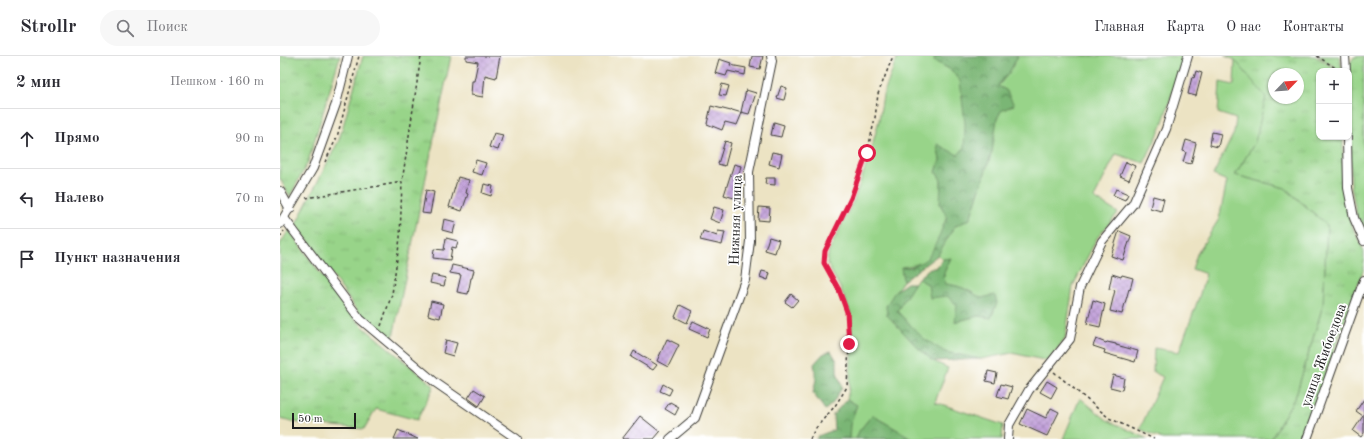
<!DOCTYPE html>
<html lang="ru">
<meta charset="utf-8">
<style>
:root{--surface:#fff;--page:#f7f7f7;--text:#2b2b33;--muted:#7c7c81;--line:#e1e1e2}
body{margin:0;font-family:"Old Standard TT",serif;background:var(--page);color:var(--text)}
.controls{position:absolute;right:12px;top:12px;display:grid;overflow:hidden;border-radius:8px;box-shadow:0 1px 3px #0004}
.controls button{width:36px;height:36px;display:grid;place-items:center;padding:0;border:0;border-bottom:1px solid var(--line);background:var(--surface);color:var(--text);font:20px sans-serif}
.compass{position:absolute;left:988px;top:12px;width:36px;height:36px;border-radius:50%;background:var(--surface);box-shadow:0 1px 3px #0004;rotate:65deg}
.scale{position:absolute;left:12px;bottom:10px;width:64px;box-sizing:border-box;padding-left:4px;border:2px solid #1c1c1c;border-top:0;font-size:11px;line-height:14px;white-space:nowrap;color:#1c1c1c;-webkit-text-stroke:3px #fff;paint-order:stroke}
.stop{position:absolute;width:12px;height:12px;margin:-9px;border:3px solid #e11d48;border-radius:50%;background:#fff}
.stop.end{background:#e11d48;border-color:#fff;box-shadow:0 1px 4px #0008}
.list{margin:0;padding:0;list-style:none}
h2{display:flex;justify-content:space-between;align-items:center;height:52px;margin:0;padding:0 16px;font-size:17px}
h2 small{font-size:13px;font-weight:400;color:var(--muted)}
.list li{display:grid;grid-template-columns:26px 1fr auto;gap:12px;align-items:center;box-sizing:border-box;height:60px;padding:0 16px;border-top:1px solid var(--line)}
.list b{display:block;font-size:15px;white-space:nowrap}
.list em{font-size:13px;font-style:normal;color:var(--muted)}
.icon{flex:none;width:22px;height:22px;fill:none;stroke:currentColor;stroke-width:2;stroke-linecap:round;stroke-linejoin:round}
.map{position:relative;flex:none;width:1084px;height:383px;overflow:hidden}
header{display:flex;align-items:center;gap:24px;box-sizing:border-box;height:56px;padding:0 20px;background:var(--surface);border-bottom:1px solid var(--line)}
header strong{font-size:19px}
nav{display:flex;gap:22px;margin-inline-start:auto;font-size:14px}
.search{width:280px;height:36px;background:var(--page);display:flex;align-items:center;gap:10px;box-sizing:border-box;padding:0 14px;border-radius:22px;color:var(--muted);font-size:15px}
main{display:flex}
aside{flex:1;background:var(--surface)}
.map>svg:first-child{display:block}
.grass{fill:url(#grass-tufts);stroke:#5a7852;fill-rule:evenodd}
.forest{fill:url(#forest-crowns);stroke:#4b6948}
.garden{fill:#98d489;stroke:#5a7852}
.building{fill:url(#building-cross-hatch)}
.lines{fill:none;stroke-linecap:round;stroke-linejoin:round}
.minor-casing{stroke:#3b3a35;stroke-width:10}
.path{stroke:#3b3a35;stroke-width:1.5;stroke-dasharray:3 3;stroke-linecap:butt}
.minor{stroke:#fff;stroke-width:8}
.route{stroke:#e11d48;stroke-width:5}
.labels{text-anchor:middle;stroke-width:3.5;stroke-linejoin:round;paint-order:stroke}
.street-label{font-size:14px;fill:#1c1c1c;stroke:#fff}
</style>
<header>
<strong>Strollr</strong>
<div class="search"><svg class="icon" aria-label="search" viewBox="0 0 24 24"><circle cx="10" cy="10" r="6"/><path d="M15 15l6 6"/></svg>Поиск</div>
<nav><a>Главная</a><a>Карта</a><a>О нас</a><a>Контакты</a></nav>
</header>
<main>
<aside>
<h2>2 мин<small>Пешком · 160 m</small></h2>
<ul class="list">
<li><svg class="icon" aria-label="ahead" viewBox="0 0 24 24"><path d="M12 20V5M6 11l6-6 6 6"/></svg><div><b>Прямо</b></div><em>90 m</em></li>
<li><svg class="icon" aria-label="left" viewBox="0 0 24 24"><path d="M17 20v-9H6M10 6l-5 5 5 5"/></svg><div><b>Налево</b></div><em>70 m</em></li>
<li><svg class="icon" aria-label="arrive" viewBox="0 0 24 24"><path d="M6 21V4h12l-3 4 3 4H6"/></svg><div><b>Пункт назначения</b></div></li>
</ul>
</aside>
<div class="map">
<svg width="1084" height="383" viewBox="0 0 1084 383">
<defs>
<pattern id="grass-tufts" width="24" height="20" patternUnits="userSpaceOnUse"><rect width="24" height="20" fill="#98d489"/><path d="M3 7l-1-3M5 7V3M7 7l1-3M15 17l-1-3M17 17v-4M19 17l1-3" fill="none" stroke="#82b576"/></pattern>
<pattern id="forest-crowns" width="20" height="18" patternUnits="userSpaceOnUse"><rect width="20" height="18" fill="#7ab675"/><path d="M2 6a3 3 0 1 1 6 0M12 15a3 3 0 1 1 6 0" fill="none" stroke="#63935f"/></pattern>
<pattern id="building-cross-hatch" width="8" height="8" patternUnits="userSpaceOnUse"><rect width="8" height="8" fill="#c3a2db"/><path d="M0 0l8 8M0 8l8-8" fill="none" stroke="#9e83b1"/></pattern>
</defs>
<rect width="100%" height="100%" fill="#fff"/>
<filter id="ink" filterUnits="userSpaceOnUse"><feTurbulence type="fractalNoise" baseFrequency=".025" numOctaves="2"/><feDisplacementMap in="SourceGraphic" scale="8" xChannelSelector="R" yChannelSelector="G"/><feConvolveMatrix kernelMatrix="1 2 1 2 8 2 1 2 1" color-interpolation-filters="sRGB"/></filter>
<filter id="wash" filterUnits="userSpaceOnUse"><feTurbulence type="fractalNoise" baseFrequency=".012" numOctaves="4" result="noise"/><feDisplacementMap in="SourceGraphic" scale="16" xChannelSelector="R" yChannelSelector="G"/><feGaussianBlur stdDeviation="0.9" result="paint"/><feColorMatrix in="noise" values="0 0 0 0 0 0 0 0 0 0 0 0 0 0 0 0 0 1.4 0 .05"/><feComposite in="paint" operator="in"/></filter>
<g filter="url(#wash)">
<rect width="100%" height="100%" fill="#ece3c3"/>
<!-- grass -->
<g class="grass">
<polygon points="0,0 60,0 28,106 10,140 0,123"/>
<polygon points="83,0 171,0 112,286 78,256 16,168 59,84"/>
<path d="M 945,0 L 1035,0 L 1059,15 L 1039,15 L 1039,81 L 1063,81 L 1063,131 L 1070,166 L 1084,195 L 1084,212 L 1022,383 L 991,383 L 1016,339 L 1043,249 L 1047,169 L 1005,132 L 955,119 L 975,86 L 955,4 ZM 994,18 L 1018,18 L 1018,42 L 994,42 Z"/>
<polygon points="1038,0 1060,0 1062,15"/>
<polygon points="1084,0 1084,174 1077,161 1071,129 1069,9 1074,1"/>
<polygon points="9,174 62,248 81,269 154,330 137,364 96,353 84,373 12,366 0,363 0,188"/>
</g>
<!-- forest -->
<g class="forest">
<polygon points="655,0 738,0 729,17 718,29 726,34 734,49 721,55 717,63 712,96 690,163 674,171 658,199 623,225 621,211 632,211 660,176 667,161 660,148 661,124 656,116 660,104 657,88 671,14 654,5"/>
<path d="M 671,201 L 664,217 L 665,228 C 679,229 689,234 701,242 L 715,238 L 717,247 L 711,262 L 698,260 L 675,266 L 650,242 L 648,229 L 638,222 L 650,212 L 656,212 L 663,203 Z"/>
<polygon points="627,227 635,227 617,255 665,296 701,303 653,305 637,291 607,259 606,250 614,236"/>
<polygon points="551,295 557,305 557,316 562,331 553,347 545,354 533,337 536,323 534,308 543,298"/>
<polygon points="567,343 577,349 570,369 569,383 536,383 538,380 554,374 553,359"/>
<polygon points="592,359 630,381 629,383 576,383 579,375"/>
</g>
<!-- garden -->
<g class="garden">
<path d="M 618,0 L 655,0 L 654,5 L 671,14 L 680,25 L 685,68 L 684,92 L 678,99 L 657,88 L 660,104 L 656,116 L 661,124 L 660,148 L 667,161 C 661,173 655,196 645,204 C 638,209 629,210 621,211 L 623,225 L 614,237 L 606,250 L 607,259 L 637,291 L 653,305 L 668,312 L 655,346 L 723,369 L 722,383 L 629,383 L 630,381 L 592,359 L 579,375 L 576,383 L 569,383 L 570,369 L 577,349 L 567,343 L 569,333 L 572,288 L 570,256 L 561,233 L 547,207 L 549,195 L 574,144 L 589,102 L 599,64 L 603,39 Z"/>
<path d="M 738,0 L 904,0 L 881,72 L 864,107 L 836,98 L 814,142 L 838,157 L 817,182 L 793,230 L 785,283 L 768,305 L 732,297 L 701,303 L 665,296 L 643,282 L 617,255 L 638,222 L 648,229 L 650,242 L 667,240 L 677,249 L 675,266 L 698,260 L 711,262 L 717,247 L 715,239 L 701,242 C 689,234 679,229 665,228 L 664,217 L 671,202 L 663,203 L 658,199 L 674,171 L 690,163 L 712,96 L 717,63 L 721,55 L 734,49 L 726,34 L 718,30 L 729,17 Z"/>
<polygon points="955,4 986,41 975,86 955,119 1005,132 1047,169 1043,249 1016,339 991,383 882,383 860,373 883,321 873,316 874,292 899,296 919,241 926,218 912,213 917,198 939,163 947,125 933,119 954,77 956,63 938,57 940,26 954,29"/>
<polygon points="800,342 827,364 868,383 783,383"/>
</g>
<g id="blocks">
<!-- building -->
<g class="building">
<polygon points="186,0 220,0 216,22 205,19 203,41 191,39 192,25 194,25 198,6 186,4"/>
<polygon points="472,0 483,0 480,13 470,11"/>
<polygon points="439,3 451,7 450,9 466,12 465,19 448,15 446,20 435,17"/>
<polygon points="916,15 922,17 916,40 908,38 912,21 914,22"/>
<polygon points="442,28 449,30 446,40 439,39"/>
<polygon points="501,30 507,32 504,44 497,42"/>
<polygon points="466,34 476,37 469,58 461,56"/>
<polygon points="431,50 451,55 452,54 462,57 457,69 445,66 442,74 427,68"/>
<polygon points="494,66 504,69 501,81 491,79"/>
<polygon points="932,76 941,78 938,91 930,89"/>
<polygon points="214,77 223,79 218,94 209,91"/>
<polygon points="906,84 916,87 911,108 903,106 906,96 903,95"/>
<polygon points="445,85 451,87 445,110 438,108"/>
<polygon points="492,96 502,98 499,111 489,108"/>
<polygon points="196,104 206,107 202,119 192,116"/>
<polygon points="846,106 855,110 849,124 840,120"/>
<polygon points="454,108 461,110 456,129 458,130 454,142 444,139"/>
<polygon points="178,121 189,124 186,137 188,138 182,155 169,151"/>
<polygon points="486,122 495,122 495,129 485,128"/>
<polygon points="204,128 213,130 211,140 202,137"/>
<polygon points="836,133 848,138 845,144 833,139"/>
<polygon points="146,134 154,136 150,158 142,157"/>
<polygon points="873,140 884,143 881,155 870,152"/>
<polygon points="434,151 444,154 440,167 430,163"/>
<polygon points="479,151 490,152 489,165 478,164"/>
<polygon points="164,163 176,166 173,177 162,174"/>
<polygon points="423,175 437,180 438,175 445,176 442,189 420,184"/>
<polygon points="839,175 851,180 843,204 831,200"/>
<polygon points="489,181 499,184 495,197 485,194"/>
<polygon points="166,182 178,185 176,192 172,191 170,204 153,202 154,193 164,194"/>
<polygon points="172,209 194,214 192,222 191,222 188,238 177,236 181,219 170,217"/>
<polygon points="482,215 490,217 488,224 480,221"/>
<polygon points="832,218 841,221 842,219 853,222 850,234 849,233 842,258 830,255 835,234 829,233"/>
<polygon points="152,219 166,222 164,230 150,227"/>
<polygon points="511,238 518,244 512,251 505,246"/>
<polygon points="813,244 825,248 820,271 807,268"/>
<polygon points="151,245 163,248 160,262 148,259"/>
<polygon points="400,249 412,255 407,267 395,261"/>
<polygon points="413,265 430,273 427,281 409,273"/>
<polygon points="387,283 399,289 388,311 377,305"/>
<polygon points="816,283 826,287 827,286 836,288 836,289 858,295 855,306 824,297 825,294 813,290"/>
<polygon points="166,284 177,287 173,300 163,297"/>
<polygon points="354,295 377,309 373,314 351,301"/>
<polygon points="708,315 717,317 715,327 706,325"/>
<polygon points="833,319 844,322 842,334 830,331"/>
<polygon points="767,325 777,331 771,342 760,336"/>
<polygon points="383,328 392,333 389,339 380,335"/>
<polygon points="721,328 732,331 728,343 717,340"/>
<polygon points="194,333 205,340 199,350 188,342"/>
<polygon points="1084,343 1084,377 1081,381 1073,375 1083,360 1076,355"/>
<polygon points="390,346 399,351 395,359 385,353"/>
<polygon points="771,352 779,356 767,380 740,368 747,353 766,362"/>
<polygon points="360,360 380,376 374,383 342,383"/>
<polygon points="118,374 138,383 114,383"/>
</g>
</g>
</g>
<g filter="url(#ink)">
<use href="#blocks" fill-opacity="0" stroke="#3b3a35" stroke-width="1"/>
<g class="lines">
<defs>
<g id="minor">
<polyline points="1065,0 1066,15"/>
<polyline points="1067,81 1068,132 1074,162 1084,185"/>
<polyline points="0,135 10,153"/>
<polyline points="4,162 80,263 156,327 237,383"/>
<polyline points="0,168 33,112 56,48 68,0"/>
<polyline points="390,383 415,362 465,224 470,185 469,116 492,5 491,0"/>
<polyline points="728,383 729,369 749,334 790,283 800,231 822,185 853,148 886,73 908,0"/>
<polyline points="1027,383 1084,224"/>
</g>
</defs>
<!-- minor casing -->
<use href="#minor" class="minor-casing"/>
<!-- path -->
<g class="path">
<polyline points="1037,0 1057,13"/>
<polyline points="45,106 57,81 79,0"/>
<polyline points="26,142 122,126"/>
<polyline points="0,181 4,175"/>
<polyline points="101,270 112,238 120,182 122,126 141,0"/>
<polyline points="774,316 829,362 874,383"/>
<polyline points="530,383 535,373 555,350 567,331 569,288 567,256 559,234 544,207 545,195 571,142 587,97 595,62 598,38 613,0"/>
</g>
<!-- minor -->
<use href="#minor" class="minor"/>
</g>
</g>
<g class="lines" filter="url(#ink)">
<!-- route -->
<polyline class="route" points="569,288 567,256 559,234 544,207 545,195 571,142 587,97"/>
</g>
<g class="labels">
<!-- street labels -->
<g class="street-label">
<text transform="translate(455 164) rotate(-88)" y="5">Нижняя улица</text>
<text transform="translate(1043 299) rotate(-70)" y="5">улица Жибоедова</text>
</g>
</g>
</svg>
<div class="controls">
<button>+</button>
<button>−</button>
</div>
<svg class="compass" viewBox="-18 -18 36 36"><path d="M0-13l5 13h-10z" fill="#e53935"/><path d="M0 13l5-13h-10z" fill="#7c7c81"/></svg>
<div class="scale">50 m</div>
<div class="stop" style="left:587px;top:97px"></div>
<div class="stop end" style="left:569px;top:288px"></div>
</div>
</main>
